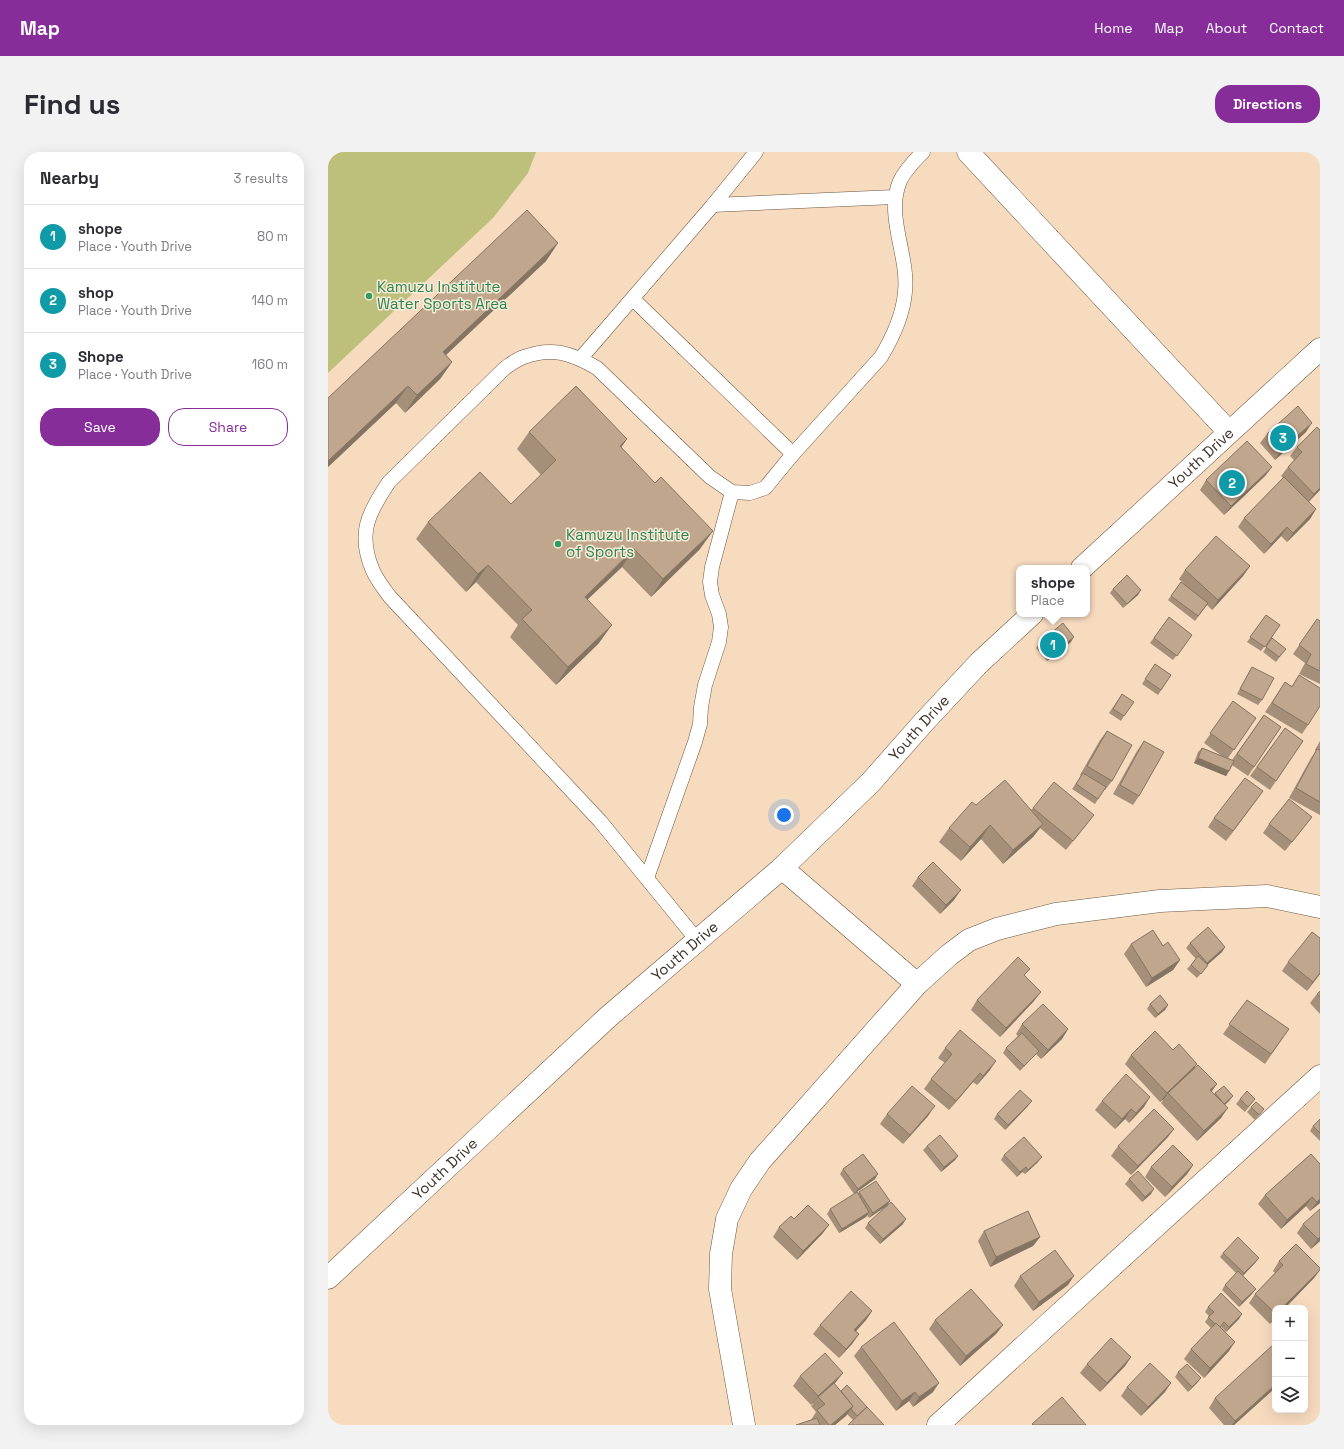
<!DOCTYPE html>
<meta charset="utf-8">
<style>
:root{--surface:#fff;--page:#f2f2f3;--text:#2b2b33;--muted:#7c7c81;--line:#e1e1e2;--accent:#862d9a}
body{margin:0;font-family:"Space Grotesk",sans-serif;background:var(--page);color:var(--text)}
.controls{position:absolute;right:12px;bottom:12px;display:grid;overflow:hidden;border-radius:8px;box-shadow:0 4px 16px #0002}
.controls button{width:36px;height:36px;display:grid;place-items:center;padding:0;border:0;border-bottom:1px solid var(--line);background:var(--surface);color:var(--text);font:20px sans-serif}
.you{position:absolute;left:456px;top:663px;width:14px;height:14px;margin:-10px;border:3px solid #fff;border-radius:50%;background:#1a73e8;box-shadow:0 0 0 6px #1a73e833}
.badge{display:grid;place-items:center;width:26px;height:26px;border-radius:50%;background:var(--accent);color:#fff;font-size:13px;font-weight:700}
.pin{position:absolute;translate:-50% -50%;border:2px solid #fff;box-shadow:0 1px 4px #0006}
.popup{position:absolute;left:688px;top:413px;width:74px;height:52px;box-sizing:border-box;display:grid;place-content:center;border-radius:8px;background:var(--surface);filter:drop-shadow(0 1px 3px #0005);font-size:13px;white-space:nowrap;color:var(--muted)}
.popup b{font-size:15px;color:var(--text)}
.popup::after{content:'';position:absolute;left:50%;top:100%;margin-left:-8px;border:8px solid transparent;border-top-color:var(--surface)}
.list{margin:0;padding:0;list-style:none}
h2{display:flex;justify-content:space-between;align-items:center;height:52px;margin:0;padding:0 16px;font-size:17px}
h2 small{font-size:13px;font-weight:400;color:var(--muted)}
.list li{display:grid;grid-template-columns:26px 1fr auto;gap:12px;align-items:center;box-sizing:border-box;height:64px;padding:0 16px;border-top:1px solid var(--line)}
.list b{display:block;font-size:15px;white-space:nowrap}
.list p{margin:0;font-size:13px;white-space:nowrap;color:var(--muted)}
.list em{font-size:13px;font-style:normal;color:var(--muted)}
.actions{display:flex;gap:8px;padding:12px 16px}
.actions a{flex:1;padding:9px 0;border:1px solid var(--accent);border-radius:16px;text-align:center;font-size:14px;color:var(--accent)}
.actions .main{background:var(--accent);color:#fff}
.icon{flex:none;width:22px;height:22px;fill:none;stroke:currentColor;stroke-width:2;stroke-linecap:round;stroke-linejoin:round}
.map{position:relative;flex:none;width:992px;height:1273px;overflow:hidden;border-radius:16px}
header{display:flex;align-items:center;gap:24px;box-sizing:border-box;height:56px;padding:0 20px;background:var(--accent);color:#fff}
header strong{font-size:19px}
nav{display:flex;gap:22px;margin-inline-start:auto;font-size:14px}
.intro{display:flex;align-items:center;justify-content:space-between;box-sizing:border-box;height:96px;padding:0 24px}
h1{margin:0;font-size:28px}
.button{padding:10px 18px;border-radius:16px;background:var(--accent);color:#fff;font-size:14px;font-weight:700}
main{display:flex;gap:24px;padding:0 24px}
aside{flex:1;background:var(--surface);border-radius:16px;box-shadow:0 4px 16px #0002}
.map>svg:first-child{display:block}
.grass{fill:#bdc07a}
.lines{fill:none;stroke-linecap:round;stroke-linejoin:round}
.service-casing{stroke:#6d563d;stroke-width:15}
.minor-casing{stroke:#6d563d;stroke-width:23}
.tertiary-casing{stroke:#6d563d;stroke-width:23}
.service{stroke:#fff;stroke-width:14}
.minor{stroke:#fff;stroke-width:22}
.tertiary{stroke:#fff;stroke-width:22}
.wall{fill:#a58f78}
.shaded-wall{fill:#867462}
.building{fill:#c0a68c;stroke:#867462}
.leisure-dot{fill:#2e9e5b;stroke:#fbebda;stroke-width:1.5}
.labels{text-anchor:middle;stroke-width:3;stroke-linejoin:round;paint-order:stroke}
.leisure-label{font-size:15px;fill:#27864d;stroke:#fbebda;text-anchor:start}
.street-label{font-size:15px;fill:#3d3228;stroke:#fbebda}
</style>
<header>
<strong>Map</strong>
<nav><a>Home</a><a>Map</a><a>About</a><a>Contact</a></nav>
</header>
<div class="intro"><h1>Find us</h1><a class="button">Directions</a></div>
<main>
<aside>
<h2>Nearby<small>3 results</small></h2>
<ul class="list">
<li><span class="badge" style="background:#0f9aa8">1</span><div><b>shope</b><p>Place · Youth Drive</p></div><em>80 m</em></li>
<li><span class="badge" style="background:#0f9aa8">2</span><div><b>shop</b><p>Place · Youth Drive</p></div><em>140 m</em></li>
<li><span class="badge" style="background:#0f9aa8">3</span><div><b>Shope</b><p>Place · Youth Drive</p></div><em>160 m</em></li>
</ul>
<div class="actions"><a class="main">Save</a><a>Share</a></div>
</aside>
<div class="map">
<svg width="992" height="1273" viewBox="0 0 992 1273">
<rect width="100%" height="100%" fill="#f7dbbf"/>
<!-- grass -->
<polygon class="grass" points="0,0 208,0 200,21 165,66 0,221"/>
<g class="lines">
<defs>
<g id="service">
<polyline points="385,53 567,45"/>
<polyline points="305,147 465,302"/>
<polyline points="253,206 385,53 428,0"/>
<polyline points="319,726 367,590 372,572 373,555 377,533 391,490 393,475 391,462 384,443 382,430 384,415 404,340"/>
<path d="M 369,788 L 272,669 L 62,445 C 56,437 49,428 45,419 C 29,382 40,361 61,330 L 177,216 C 183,212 189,207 196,205 C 224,194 245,202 269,216 L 382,325 L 404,340 L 422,341 L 437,336 L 465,302 L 553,205 C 565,185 575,164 577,140 C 581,103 557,64 572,29 C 577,18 587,8 595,0"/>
</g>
<g id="minor">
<polyline points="640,0 901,280"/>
<polyline points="610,1273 992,924"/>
</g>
<g id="tertiary">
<path id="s1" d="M 754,416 L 992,197"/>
<polyline points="454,716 589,832"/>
<path id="s2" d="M 0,1126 L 280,865 L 454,716 L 543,630 L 595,571 L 651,511 L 704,462"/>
<polyline points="416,1273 392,1137 393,1102 399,1067 413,1037 432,1009 589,832 621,803 641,788 669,777 728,762 832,749 939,744 992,755"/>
</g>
</defs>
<!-- service casing -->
<use href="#service" class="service-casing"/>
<!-- minor casing -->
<use href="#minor" class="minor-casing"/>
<!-- tertiary casing -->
<use href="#tertiary" class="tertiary-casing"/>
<!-- service -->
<use href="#service" class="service"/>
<!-- minor -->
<use href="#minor" class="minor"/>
<!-- tertiary -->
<use href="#tertiary" class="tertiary"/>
</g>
<!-- wall -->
<g class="wall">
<polygon points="230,91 218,109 118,203 124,210 112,227 77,261 68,251 0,315 0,246"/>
<polygon points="989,275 992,338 981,350 988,357 982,367 959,390 953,384 936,402 910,375 916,366 955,326 953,324 960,315 966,308 962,304 969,295"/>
<polygon points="201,280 299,287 293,295 372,397 323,445 294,415 259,448 271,491 228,533 182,485 190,473 148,430 138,440 88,387 100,370 183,352 213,323 189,297"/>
<polygon points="978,280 947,308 932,291 939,282"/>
<polygon points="944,315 937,324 896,363 872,338 878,328"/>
<polygon points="922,414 915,424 884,458 879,453 867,469 840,448 853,430 860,436 851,427 857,418"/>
<polygon points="785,437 810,443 795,456 782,441"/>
<polygon points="938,463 952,473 933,499 919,490"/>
<polygon points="841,465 864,483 845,508 822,491"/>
<polygon points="989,467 992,469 992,532 971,522 977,511 965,502"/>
<polygon points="944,486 958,497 948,510 935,500"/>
<polygon points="743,490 719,509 708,496 711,491"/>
<polygon points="827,512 843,523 830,543 814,532"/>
<polygon points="924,515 934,548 930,553 909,542 921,520"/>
<polygon points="971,523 980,573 974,582 937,560 957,530 964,534"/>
<polygon points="794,542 796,564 793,569 781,561"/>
<polygon points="905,549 928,566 900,606 904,608 936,563 953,575 920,624 904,613 901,619 898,624 866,611 870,600 874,596 894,604 876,591"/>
<polygon points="957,576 975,589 942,638 922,624"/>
<polygon points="779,579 784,629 777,638 776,638 767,652 744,637 753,624 752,623 772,588"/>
<polygon points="816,589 811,644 805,653 785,642 809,599"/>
<polygon points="992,589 992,663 961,646 983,606 988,599 987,598"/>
<polygon points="935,639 898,689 880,675 886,666"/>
<polygon points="705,656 759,672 738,698 712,676 705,685 675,712 653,687 633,709 611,690 621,676 703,658"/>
<polygon points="984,665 977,674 957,699 935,681 941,672"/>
<polygon points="590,725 626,748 612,762 584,734"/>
<polygon points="862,791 897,795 894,800 880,812 877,817 869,826 859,817 868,807 858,796"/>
<polygon points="803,792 835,794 852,808 845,818 818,835 796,802"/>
<polygon points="960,810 992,822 979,839 954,819"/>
<polygon points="697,824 706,849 672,885 643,858 649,848"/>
<polygon points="992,839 992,862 982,851 989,842"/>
<polygon points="919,848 961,877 937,912 895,882"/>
<polygon points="822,852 840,853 837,858 827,866 819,857"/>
<polygon points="694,872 740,877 734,887 713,907 708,902 692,919 675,901 678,896 690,884 688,882"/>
<polygon points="617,896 662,918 649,933 645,930 621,958 596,937 603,927 617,911 610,906"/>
<polygon points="845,898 867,916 886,942 887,941 905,944 901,949 897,953 893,966 869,989 833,951 836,947 832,950 797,912 803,903"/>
<polygon points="912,947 927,947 917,960 908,952"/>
<polygon points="774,949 816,955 801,971 797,967 787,977 767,958"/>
<polygon points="700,954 677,978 666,967 669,962"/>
<polygon points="923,955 932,962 927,968 919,960"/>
<polygon points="559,962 600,964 575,992 552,972"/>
<polygon points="992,967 992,989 982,979 985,974"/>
<polygon points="846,977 839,986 803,1023 783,1004 790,994"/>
<polygon points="599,994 630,1004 627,1008 613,1020 595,998"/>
<polygon points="983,1002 992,1051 982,1059 978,1054 953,1077 930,1052 937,1043"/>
<polygon points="676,1003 710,1010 697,1022 694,1020 689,1025 673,1008"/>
<polygon points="865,1013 859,1022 837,1045 817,1025 823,1015"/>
<polygon points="515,1017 547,1027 526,1042 512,1022"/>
<polygon points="801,1027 823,1042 814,1050 797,1032"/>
<polygon points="531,1040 562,1049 541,1066 539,1063 538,1065 511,1081 499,1062 502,1057 529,1042"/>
<polygon points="466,1067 501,1073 494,1082 469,1108 445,1085 451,1075"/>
<polygon points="540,1071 575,1072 552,1092 537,1076"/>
<polygon points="975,1072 992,1089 983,1097 969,1081"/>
<polygon points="656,1079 712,1085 705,1094 662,1115 650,1089"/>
<polygon points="895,1101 931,1106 927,1111 914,1124 924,1142 911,1155 894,1138 897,1133 908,1121 892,1105"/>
<polygon points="951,1109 992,1118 986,1126 957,1156 947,1156 947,1166 942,1172 921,1151 927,1142 947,1121 945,1119"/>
<polygon points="692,1124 740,1133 705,1159 686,1134"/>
<polygon points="880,1155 911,1167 898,1180 893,1175 892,1176 901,1199 876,1226 856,1207 863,1197 883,1176 877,1170 881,1164 877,1160"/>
<polygon points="544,1159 538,1168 528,1179 531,1182 524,1192 511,1206 485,1182 492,1173"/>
<polygon points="607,1168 675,1173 668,1182 632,1214 601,1177"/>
<polygon points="947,1194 947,1236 906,1273 896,1273 881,1256 887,1246"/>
<polygon points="533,1195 605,1240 585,1255 581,1249 568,1259 526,1204"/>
<polygon points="803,1205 797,1214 772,1240 752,1221 759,1212"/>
<polygon points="850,1220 873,1226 869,1231 860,1240 847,1225"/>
<polygon points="472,1224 508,1230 506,1232 513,1239 539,1255 525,1268 519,1262 507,1273 468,1273 483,1268 488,1260 483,1254 486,1251 483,1253 465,1234"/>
<polygon points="799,1235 837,1240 813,1264 793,1244"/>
</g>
<!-- shaded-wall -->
<g class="shaded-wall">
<polygon points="230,91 218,109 103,217 115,200"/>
<polygon points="124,210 112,227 77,261 89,243"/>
<polygon points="80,234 68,251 0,315 0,309"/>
<polygon points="984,271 978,280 947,308 953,298"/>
<polygon points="299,287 287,304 292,294"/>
<polygon points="944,315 937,324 896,363 903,354"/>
<polygon points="992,336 992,338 979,351 986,342"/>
<polygon points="988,357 982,367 959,390 965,381"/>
<polygon points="959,375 953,384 936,402 943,392"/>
<polygon points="385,379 372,397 323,445 335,427"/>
<polygon points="306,397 294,415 244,462 257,445"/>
<polygon points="160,413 148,430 138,440 150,422"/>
<polygon points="922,414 915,424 884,458 890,448"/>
<polygon points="813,438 810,443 795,456"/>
<polygon points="284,473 271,491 228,533 240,515"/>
<polygon points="746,485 743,490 719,509 722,504"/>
<polygon points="870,606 901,619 898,624 866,611"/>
<polygon points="935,639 928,649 898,689 905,679"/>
<polygon points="715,672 705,685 675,712 685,698"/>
<polygon points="662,673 653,687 633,709 642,695"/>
<polygon points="633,738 626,748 612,762 618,753"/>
<polygon points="897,795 894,800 876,816 879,811"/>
<polygon points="852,808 845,818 818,835 824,826"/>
<polygon points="992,821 992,822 979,839 985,830"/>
<polygon points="713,840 706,849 672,885 678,876"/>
<polygon points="840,853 837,858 827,866 830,862"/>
<polygon points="740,877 734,887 713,907 720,898"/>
<polygon points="668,909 662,918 649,933 655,924"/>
<polygon points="869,912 863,921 840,941 836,947 832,950 839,941"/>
<polygon points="652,921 645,930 621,958 628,949"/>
<polygon points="889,932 882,942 882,938"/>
<polygon points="905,944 901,949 892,957 895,952"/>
<polygon points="822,945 816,955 801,971 808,961"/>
<polygon points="704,949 700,954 677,978 680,973"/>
<polygon points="607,954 600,964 575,992 582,983"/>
<polygon points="900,956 893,966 869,989 876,979"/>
<polygon points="803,957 797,967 787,977 794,967"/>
<polygon points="846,977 839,986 803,1023 810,1014"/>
<polygon points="630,1004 627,1008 613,1020 616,1015"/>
<polygon points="714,1005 710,1010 697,1022 700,1018"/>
<polygon points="865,1013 859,1022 837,1045 844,1035"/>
<polygon points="698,1015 694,1020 689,1025 692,1020"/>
<polygon points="550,1022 547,1027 526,1042 530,1037"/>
<polygon points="826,1037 823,1042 814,1050 817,1045"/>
<polygon points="984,1045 978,1054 953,1077 959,1068"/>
<polygon points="992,1047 992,1051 982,1059 989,1050"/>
<polygon points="562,1049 559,1054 541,1066 545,1061"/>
<polygon points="541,1060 538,1065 511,1081 514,1077"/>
<polygon points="578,1067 575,1072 552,1092 555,1087"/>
<polygon points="501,1073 494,1082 469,1108 475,1099"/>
<polygon points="712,1085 705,1094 662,1115 668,1105"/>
<polygon points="992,1085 992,1089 983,1097 990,1087"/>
<polygon points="931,1106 927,1111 913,1126 916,1121"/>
<polygon points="992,1118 986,1126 957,1156 954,1156"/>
<polygon points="746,1124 740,1133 705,1159 711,1150"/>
<polygon points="928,1137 924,1142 911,1155 914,1150"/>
<polygon points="544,1159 538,1168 520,1188 526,1178"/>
<polygon points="914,1162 911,1167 898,1180 901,1175"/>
<polygon points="947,1164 947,1166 942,1172"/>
<polygon points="675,1173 668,1182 632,1214 638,1204"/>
<polygon points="531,1182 524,1192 511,1206 518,1197"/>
<polygon points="907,1190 901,1199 876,1226 882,1216"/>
<polygon points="803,1205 797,1214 772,1240 779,1231"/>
<polygon points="515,1221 508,1230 491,1246 490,1245 483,1253 490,1244"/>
<polygon points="873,1226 869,1231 860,1240 864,1235"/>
<polygon points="611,1231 605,1240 585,1255 591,1245"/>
<polygon points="843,1231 837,1240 813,1264 820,1255"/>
<polygon points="947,1233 947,1236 906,1273 904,1273 907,1269"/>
<polygon points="587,1240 581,1249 568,1259 574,1249"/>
<polygon points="525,1254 518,1264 507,1273 503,1273"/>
</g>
<!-- building -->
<g class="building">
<polygon points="199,58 230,91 115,200 124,210 89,243 80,234 0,309 0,246"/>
<polygon points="248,234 299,287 292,294 327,331 333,325 385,379 335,427 306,397 257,445 284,473 240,515 194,467 204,458 160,413 150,422 100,370 152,320 183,352 228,308 201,280"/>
<polygon points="970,254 984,271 953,298 939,282"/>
<polygon points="989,275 992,278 992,336 986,342 960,315 974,300 969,295"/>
<polygon points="919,289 944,315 903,354 878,328"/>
<polygon points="956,325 988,357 965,381 959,375 943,392 916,366"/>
<polygon points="888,384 922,414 890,448 857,418"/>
<polygon points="799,423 813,438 799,452 785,437"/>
<polygon points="853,430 880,451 870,464 843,444"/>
<polygon points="938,463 952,473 937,495 922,485"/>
<polygon points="841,465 864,483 849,504 826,486"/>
<polygon points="989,467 992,469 992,519 978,512 983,502 971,493"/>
<polygon points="735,471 746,485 722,504 711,491"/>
<polygon points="944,486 958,497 951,505 938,495"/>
<polygon points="827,512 843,523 833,538 817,527"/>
<polygon points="924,515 946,526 934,548 912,537"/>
<polygon points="971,523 992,536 992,554 980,573 944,551 957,530 964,535"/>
<polygon points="794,542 806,550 796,564 785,557"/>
<polygon points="905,549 928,566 906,598 882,581"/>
<polygon points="936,563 953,575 926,615 909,602"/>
<polygon points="957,576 975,589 948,629 929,615"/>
<polygon points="779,579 804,593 784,629 759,614"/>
<polygon points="816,589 836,600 811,644 792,633"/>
<polygon points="874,596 906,609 901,619 870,606"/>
<polygon points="989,597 992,598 992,650 968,636"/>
<polygon points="755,621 778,635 770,647 748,632"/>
<polygon points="917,626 935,639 905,679 886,666"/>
<polygon points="677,628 715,672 685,698 662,673 642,695 621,676 644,650 648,653"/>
<polygon points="726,630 766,663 745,689 705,656"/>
<polygon points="961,647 984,665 964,690 941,672"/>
<polygon points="605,710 633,738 618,753 590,725"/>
<polygon points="880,775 897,795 879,811 862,791"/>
<polygon points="825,778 835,794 840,790 852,808 824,826 803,792"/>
<polygon points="984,780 992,786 992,821 985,830 960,810"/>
<polygon points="870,804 880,813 873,822 863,813"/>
<polygon points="690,805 702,817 696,823 713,840 678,876 649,848"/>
<polygon points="992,839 992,845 989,842"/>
<polygon points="832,843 840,853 830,862 822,852"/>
<polygon points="919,848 961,877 943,902 901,872"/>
<polygon points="715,852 740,877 720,898 694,872"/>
<polygon points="632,878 668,909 655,924 652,921 628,949 603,927 624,902 617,896"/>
<polygon points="827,879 845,898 851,892 869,912 839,941 803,903"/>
<polygon points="694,881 711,899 696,914 678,896"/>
<polygon points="870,913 889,932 882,938 900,956 876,979 840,941"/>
<polygon points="798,922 822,945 808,961 803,957 794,967 774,949"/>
<polygon points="584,934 607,954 582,983 559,962"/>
<polygon points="896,934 905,944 896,952 887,941"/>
<polygon points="692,938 704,949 680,973 669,962"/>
<polygon points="919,939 927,947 920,955 912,947"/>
<polygon points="928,950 936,957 931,963 923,955"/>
<polygon points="826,957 846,977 810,1014 790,994"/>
<polygon points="992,967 992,981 985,974"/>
<polygon points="612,983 630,1004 616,1015 599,994"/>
<polygon points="696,985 714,1005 700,1018 698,1015 692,1020 676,1003"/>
<polygon points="845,993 865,1013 844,1035 823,1015"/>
<polygon points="535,1002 550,1022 530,1037 515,1017"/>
<polygon points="983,1002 992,1012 992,1047 989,1050 984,1045 959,1068 937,1043"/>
<polygon points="810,1019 826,1037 817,1045 801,1027"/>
<polygon points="548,1029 562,1049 545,1061 531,1040"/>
<polygon points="529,1040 541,1060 514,1077 502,1057"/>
<polygon points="563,1050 578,1067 555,1087 540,1071"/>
<polygon points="480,1053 501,1073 475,1099 451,1075 463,1064 466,1067"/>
<polygon points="992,1057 992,1085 990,1087 975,1072"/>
<polygon points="700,1059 712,1085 668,1105 656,1079"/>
<polygon points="910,1085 931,1106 916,1121 895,1101"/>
<polygon points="968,1092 992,1116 992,1118 954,1156 947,1156 947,1161 927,1142 955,1113 951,1109"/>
<polygon points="727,1098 746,1124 711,1150 692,1124"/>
<polygon points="910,1119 928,1137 914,1150 897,1133"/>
<polygon points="643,1137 675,1173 638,1204 607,1168"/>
<polygon points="523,1139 544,1159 526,1178 531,1182 518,1197 492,1173"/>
<polygon points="893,1141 914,1162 901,1175 896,1170 892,1175 888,1171 887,1172 880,1165 886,1160 880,1155"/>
<polygon points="566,1170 611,1231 591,1245 587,1240 574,1249 533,1195"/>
<polygon points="888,1171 907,1190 882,1216 863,1197"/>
<polygon points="783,1186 803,1205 779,1231 759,1212"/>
<polygon points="946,1192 947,1194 947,1233 907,1269 887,1246"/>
<polygon points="497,1201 515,1221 490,1244 472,1224"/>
<polygon points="822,1211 843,1231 820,1255 799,1235"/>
<polygon points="859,1212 873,1226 864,1235 850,1220"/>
<polygon points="506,1231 525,1254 503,1273 501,1273 489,1258 497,1252 490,1245"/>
<polygon points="519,1233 539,1255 529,1264 523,1257 525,1254 513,1239"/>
<polygon points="734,1245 758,1273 705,1273 704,1272"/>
<polygon points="539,1255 556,1273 520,1273"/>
<polygon points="489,1266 492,1273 468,1273"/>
</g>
<!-- markers -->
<g class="leisure-dot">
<circle cx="41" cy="144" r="4"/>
<circle cx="230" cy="392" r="4"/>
</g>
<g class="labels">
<!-- leisure labels -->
<g class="leisure-label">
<text x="49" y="140">Kamuzu Institute<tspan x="49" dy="17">Water Sports Area</tspan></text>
<text x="238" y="388">Kamuzu Institute<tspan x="238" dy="17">of Sports</tspan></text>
</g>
<!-- street labels -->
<g class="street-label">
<text dy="5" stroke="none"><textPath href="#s1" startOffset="162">Youth Drive</textPath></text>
<text dy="5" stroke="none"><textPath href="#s2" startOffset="808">Youth Drive</textPath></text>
<text dy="5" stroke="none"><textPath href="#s2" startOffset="484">Youth Drive</textPath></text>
<text dy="5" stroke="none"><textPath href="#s2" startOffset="160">Youth Drive</textPath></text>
</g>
</g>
</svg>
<div class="controls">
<button>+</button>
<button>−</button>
<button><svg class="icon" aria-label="layers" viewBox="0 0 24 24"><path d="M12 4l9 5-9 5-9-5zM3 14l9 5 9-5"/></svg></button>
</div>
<div class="you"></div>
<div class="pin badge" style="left:725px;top:493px;background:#0f9aa8">1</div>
<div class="popup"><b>shope</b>Place</div>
<div class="pin badge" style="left:904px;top:331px;background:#0f9aa8">2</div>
<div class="pin badge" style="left:955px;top:286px;background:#0f9aa8">3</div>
</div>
</main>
